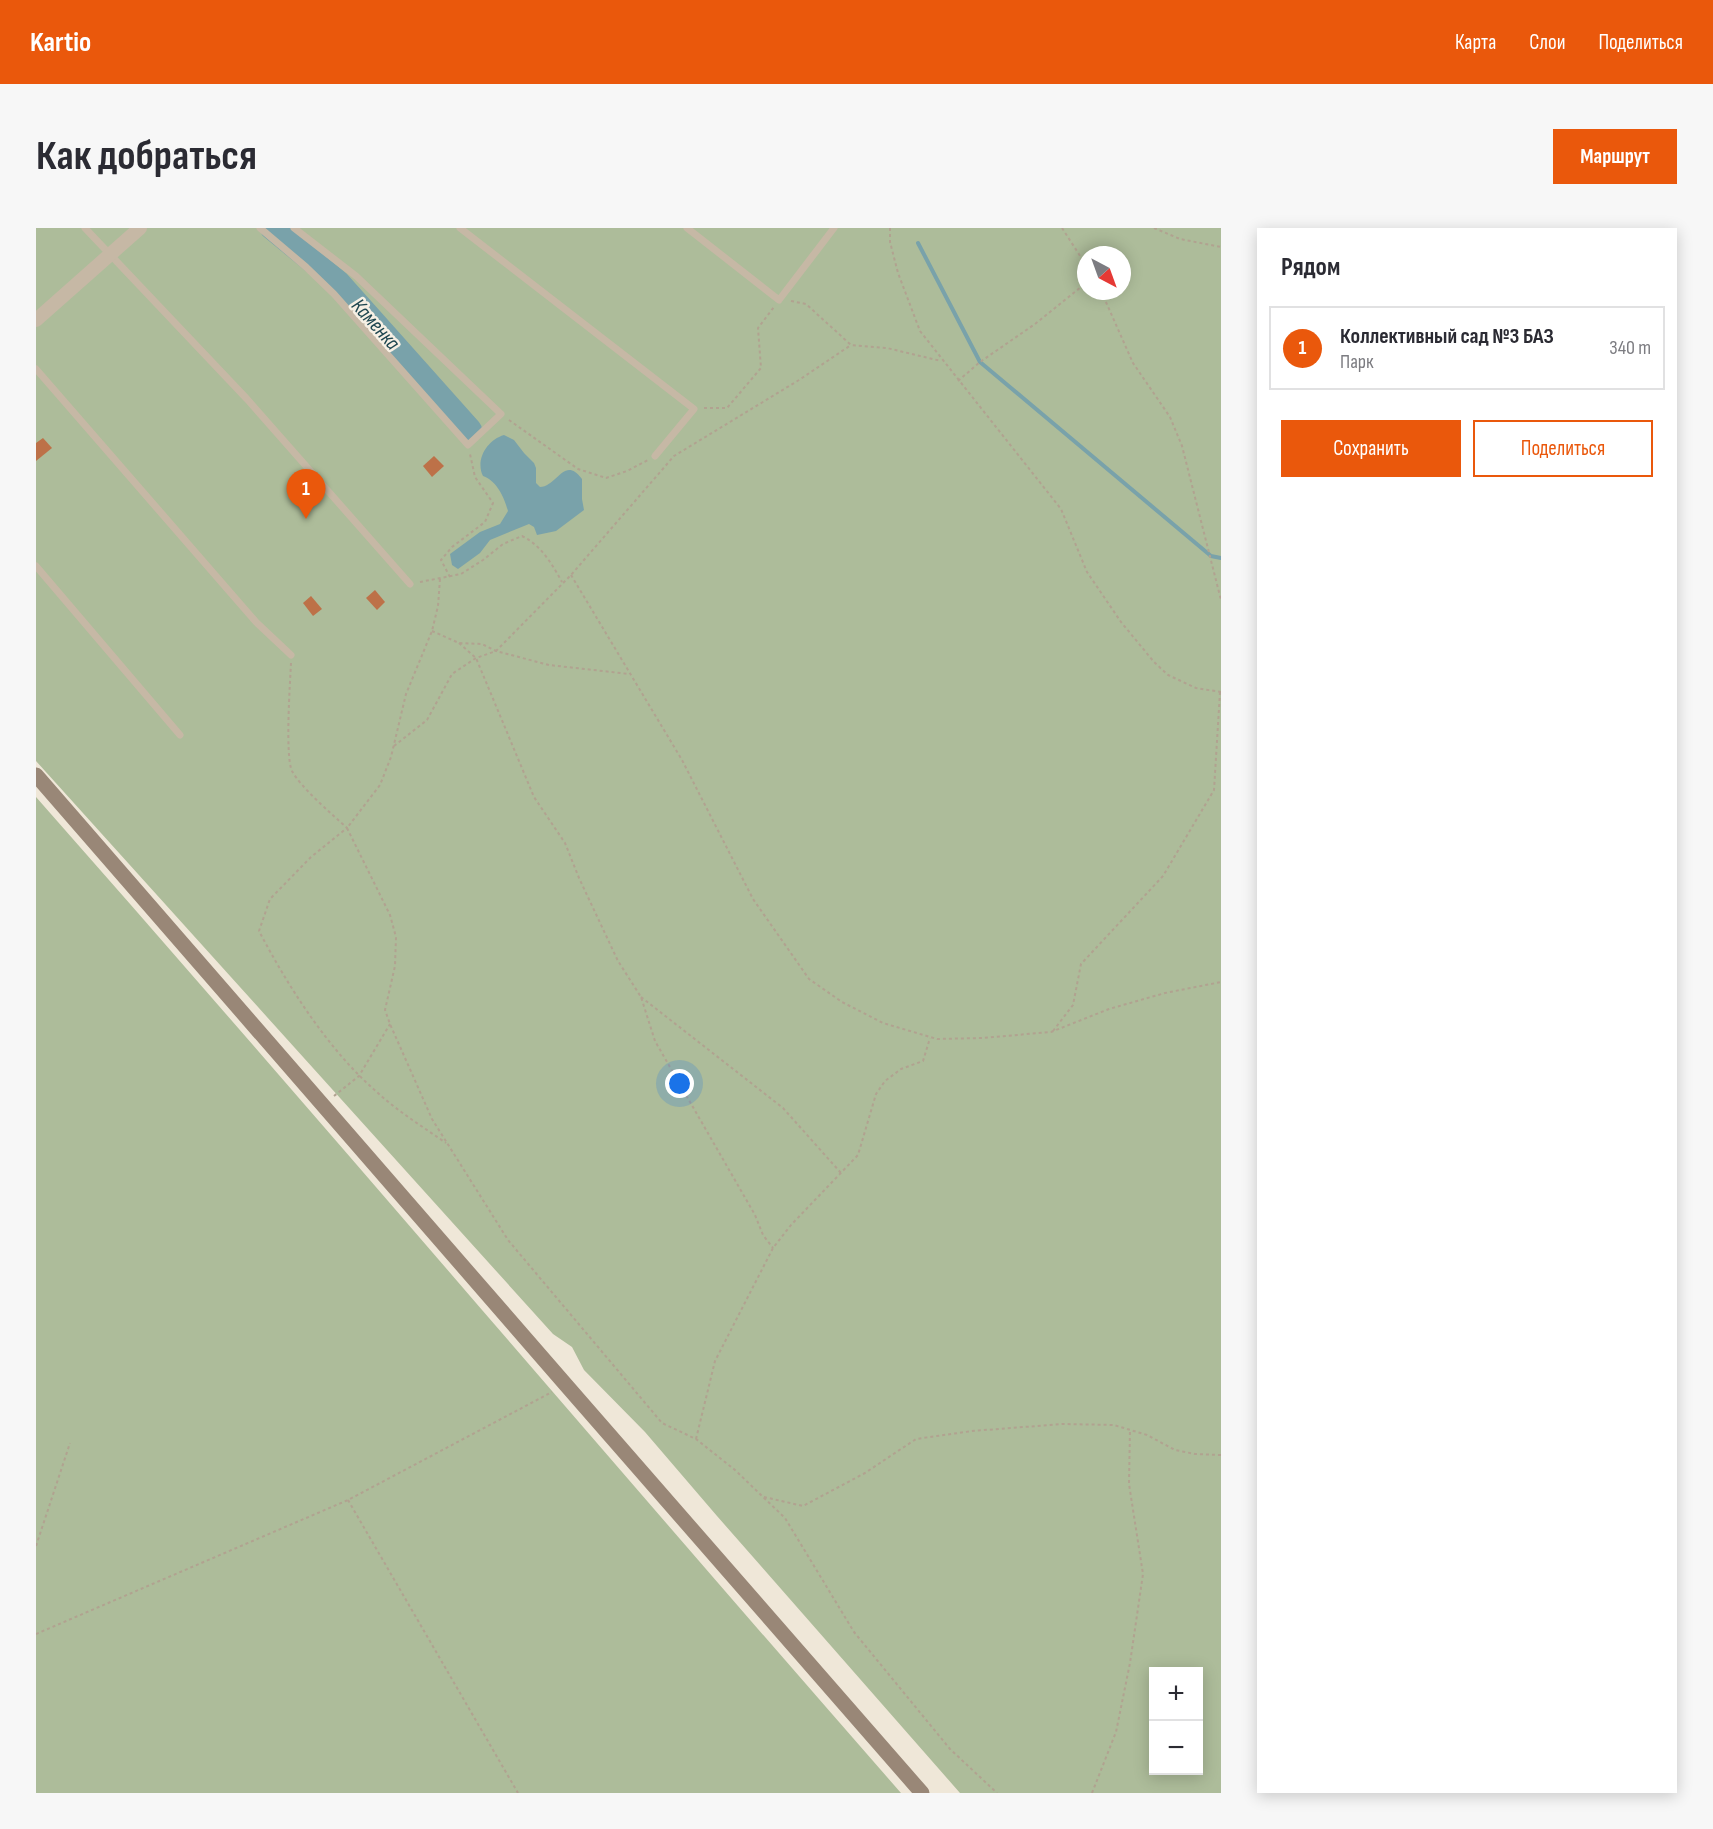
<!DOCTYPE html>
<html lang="ru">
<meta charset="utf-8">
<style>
:root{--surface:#fff;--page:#f7f7f7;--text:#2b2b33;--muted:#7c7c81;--line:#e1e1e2;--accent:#ea580c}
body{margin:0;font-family:"Sofia Sans Condensed",sans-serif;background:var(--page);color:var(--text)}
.controls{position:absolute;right:18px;bottom:18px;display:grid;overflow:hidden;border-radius:0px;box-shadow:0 3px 15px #0003}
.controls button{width:54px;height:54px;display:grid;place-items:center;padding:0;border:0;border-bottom:2px solid var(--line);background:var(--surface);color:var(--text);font:30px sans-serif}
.compass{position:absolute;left:1041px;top:18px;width:54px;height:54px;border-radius:50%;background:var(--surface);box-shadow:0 3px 15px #0003;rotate:139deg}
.you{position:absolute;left:644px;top:856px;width:21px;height:21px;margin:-15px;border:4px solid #fff;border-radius:50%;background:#1a73e8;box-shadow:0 0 0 9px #1a73e833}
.badge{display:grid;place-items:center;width:39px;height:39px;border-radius:50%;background:var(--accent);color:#fff;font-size:20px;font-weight:700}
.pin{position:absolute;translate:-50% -50px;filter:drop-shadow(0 2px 3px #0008)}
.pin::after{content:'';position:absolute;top:32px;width:21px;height:18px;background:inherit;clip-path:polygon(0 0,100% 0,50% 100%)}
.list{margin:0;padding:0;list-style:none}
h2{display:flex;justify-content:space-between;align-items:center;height:78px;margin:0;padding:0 24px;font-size:26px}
h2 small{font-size:20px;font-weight:400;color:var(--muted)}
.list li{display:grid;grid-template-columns:39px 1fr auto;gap:18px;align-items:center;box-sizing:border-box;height:84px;margin:0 12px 12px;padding:0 12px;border:2px solid var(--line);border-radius:0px}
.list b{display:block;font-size:22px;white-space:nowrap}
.list p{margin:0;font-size:20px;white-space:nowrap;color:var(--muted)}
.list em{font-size:20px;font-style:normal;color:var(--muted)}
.actions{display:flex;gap:12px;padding:18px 24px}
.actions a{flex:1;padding:14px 0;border:2px solid var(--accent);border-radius:0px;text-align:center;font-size:21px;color:var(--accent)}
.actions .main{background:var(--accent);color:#fff}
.map{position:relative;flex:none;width:1185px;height:1565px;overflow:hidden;border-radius:0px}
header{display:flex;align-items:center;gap:36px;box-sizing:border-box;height:84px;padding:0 30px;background:var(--accent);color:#fff}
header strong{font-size:28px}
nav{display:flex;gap:33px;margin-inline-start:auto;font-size:21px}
.intro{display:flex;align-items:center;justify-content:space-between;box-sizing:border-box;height:144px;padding:0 36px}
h1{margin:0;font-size:42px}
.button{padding:15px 27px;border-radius:0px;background:var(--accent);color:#fff;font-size:21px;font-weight:700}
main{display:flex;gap:36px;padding:0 36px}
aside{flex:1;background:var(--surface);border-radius:0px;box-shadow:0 3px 15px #0003}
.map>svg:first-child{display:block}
.green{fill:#adbc9a;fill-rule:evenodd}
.water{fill:#79a2aa}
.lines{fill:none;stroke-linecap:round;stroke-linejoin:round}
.stream{stroke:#79a2aa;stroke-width:4}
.river{stroke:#79a2aa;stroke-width:24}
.building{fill:#bd7148}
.path{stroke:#b1a290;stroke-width:2;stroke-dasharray:3 3;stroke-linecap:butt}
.lane{stroke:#c6b8a5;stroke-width:7}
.street{stroke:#c6b8a5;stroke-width:14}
.secondary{stroke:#998777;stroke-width:15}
.labels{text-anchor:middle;stroke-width:5;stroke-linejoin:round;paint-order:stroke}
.water-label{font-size:21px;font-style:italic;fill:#1f4750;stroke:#f7f0e4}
</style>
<header>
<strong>Kartio</strong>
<nav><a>Карта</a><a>Слои</a><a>Поделиться</a></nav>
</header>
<div class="intro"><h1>Как добраться</h1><a class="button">Маршрут</a></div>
<main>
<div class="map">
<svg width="1185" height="1565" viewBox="0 0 1185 1565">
<rect width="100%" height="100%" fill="#efe7d8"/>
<!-- green -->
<g class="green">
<path d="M 0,0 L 1185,0 L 1185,1565 L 924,1565 L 681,1288 L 609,1204 L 548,1142 L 536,1119 L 517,1106 L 0,533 ZM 1050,27 L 1086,27 L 1086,63 L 1050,63 ZM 1118,1444 L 1162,1444 L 1162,1542 L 1118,1542 Z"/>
<path d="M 0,569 C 291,899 575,1234 865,1565 L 0,1565 Z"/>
</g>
<!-- water -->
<path class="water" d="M 468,207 L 478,212 L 488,225 L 498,235 L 500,240 L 500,255 L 504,259 C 522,258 528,227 546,251 L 546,271 L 548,282 L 520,303 L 501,307 L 498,299 L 493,296 L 454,312 L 444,325 L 422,341 L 416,337 L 414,326 L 444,304 L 464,296 L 472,283 C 468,269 461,253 447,248 C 439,232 451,212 468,207 Z"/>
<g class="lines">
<!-- stream -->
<polyline class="stream" points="882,15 944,134 1175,328 1185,330"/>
<!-- river -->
<polyline class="river" points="236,0 302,54 434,202"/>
</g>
<!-- building -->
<g class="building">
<polygon points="7,210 16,220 0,233 0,215"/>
<polygon points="398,228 408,238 396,249 387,238"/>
<polygon points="339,362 349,374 341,382 330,370"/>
<polygon points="275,368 286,381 277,388 267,375"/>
</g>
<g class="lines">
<!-- path -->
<g class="path">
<polyline points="854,0 854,14 862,45 884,103 1025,281 1051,344 1085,394 1118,434 1132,447 1160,460 1185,464"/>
<polyline points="1026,0 1050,37"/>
<polyline points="1118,0 1144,11 1185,19"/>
<polyline points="1065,63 1097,135 1134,189 1146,218 1185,372"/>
<polyline points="755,73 770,76 815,117 851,120 905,133"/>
<polyline points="922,153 944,134 999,96 1050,55"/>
<polyline points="668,180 691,180 725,140 722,100 738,79"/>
<polyline points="473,192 542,241 570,250 591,243 612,232"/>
<polyline points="535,347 646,532 717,671 773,751 806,774 847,795 901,811 946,810 1015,804 1073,781 1129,765 1185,754"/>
<polyline points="414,349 405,332 416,319 449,294 457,275 439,249 434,226"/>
<polyline points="404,351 402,378 396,403 370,466 355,529 344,557 311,600 354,687 360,709 359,738 349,782 354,796 396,891 472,1012 626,1195 660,1211 699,1242 749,1290 818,1404 914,1521 961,1565"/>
<path d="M 384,354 L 425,346 L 447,332 L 467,316 L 486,308 C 505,317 516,336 526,354"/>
<polyline points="396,403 423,415 446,416 460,423 513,437 593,446"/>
<polyline points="423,415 440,430 498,569 529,615 543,650 582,733 605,769 619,813 719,987 727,1007 737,1020"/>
<path d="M 255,435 C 254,456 249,528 256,543 C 265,560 296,586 311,600 L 275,629 L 234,671 L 223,703 C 253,760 293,823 343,866 C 363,884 387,899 410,915"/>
<polyline points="358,518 391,492 416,446 440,430 460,423 535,347 638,228 763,152 815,117"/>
<polyline points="605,769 747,880 805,945"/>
<polyline points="1017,803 1037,777 1045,736 1127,648 1178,562 1184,464"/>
<polyline points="298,868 323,848 354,796"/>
<polyline points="660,1211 679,1133 737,1020 755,997 822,927 840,866 849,853 865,841 887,833 894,810"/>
<polyline points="728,1269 767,1278 829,1245 880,1211 936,1203 1027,1196 1078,1197 1111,1207 1139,1222 1159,1226 1185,1227"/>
<polyline points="312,1272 482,1565"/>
<polyline points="0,1318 34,1215"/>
<polyline points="0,1406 312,1272 516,1164"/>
<polyline points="1056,1565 1080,1504 1094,1435 1107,1346 1093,1256 1094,1201"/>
</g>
<!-- lane -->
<g class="lane">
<polyline points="49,0 211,171 374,356"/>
<polyline points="224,0 270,39 298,66 432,217 465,186 320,48 258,0"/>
<polyline points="424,0 658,181 619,228"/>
<polyline points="651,0 743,72 798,0"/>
<polyline points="0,141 220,394 255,427"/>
<polyline points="0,338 144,507"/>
</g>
<!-- street -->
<polyline class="street" points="0,92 104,0"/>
<!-- secondary -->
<polyline class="secondary" points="0,547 530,1157 886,1565"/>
</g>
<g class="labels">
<!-- water labels -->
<g class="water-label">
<text transform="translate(340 96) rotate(48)" y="7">Каменка</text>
</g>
</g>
</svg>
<div class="controls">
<button>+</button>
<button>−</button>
</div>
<svg class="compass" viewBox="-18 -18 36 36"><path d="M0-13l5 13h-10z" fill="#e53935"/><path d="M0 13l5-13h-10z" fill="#7c7c81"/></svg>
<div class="you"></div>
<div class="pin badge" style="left:270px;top:291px">1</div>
</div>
<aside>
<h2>Рядом<small></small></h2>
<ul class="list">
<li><span class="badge">1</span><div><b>Коллективный сад №3 БАЗ</b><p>Парк</p></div><em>340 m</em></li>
</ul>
<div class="actions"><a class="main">Сохранить</a><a>Поделиться</a></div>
</aside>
</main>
